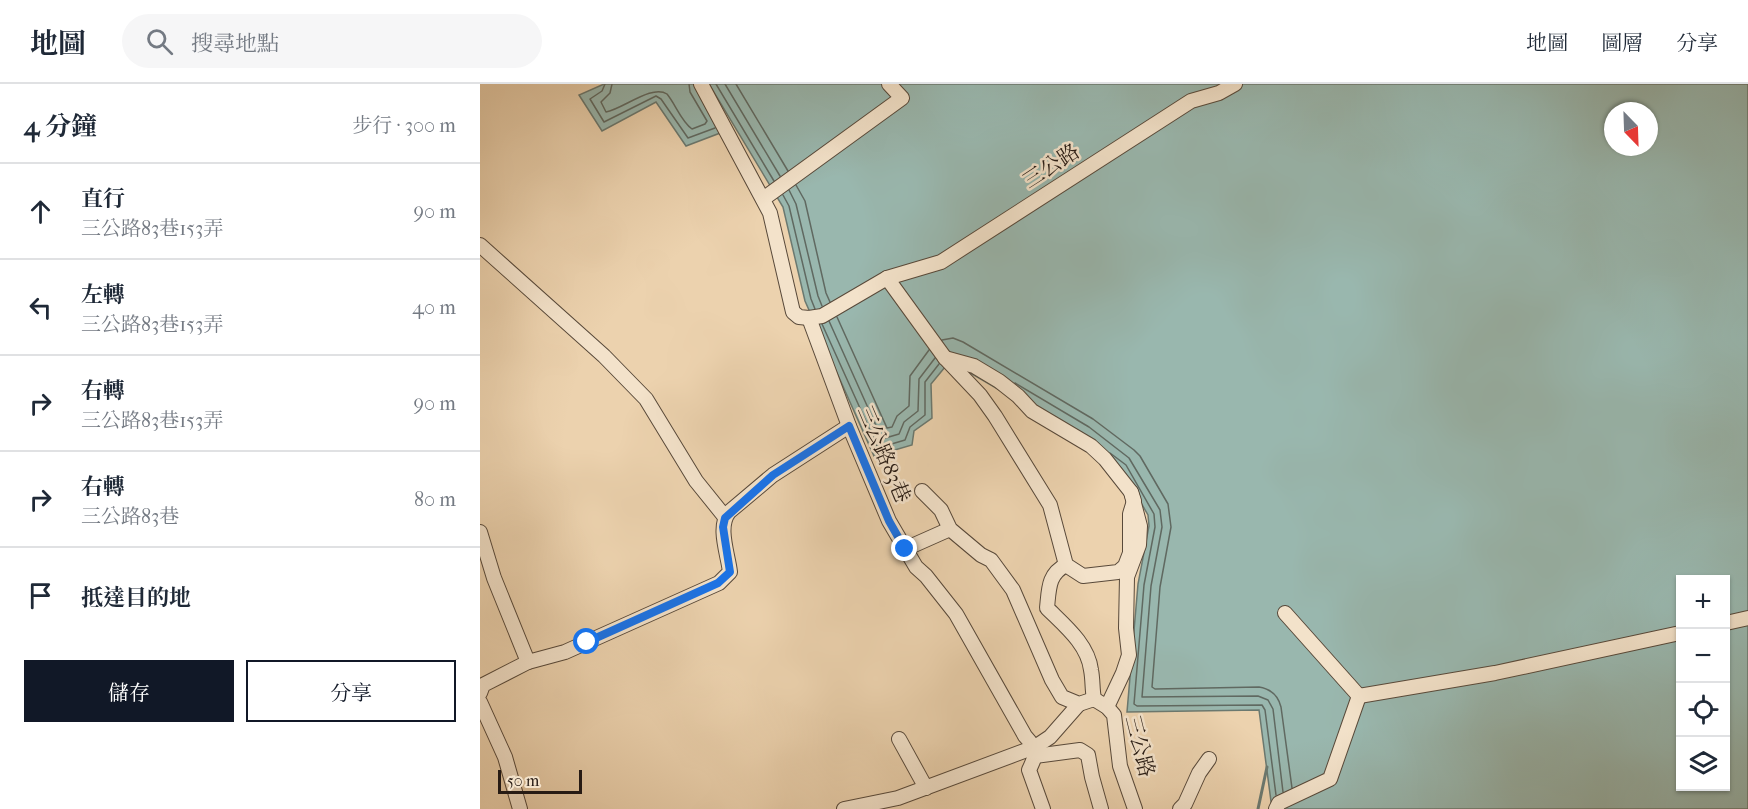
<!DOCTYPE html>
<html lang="zh-TW">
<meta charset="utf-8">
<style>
:root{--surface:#fff;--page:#f6f6f7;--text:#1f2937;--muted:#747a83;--line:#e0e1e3;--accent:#111827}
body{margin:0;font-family:"IM FELL French Canon","Noto Serif TC",serif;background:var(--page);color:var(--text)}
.controls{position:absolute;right:18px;bottom:18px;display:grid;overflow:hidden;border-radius:0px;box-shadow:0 2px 4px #0004}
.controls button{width:54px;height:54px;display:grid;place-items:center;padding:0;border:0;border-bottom:2px solid var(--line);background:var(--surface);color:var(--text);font:30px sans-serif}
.compass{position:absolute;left:1124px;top:18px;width:54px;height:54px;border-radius:50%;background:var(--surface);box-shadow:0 2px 4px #0004;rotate:157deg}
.scale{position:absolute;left:18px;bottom:15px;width:84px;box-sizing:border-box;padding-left:6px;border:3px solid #271b14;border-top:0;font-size:16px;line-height:21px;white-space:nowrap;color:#271b14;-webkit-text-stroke:4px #f3e2ca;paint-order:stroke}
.stop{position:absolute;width:18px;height:18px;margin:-14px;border:4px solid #1a73e8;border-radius:50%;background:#fff}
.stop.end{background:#1a73e8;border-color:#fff;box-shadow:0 2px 6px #0008}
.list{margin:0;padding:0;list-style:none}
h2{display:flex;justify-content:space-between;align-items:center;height:78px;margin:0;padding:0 24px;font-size:26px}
h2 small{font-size:20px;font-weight:400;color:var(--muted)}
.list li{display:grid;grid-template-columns:39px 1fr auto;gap:18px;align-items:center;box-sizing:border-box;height:96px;padding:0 24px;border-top:2px solid var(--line)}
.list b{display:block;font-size:22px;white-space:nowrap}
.list p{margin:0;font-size:20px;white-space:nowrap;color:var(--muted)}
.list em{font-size:20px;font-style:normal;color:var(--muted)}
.actions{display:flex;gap:12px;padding:18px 24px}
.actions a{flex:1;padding:14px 0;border:2px solid var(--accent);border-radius:0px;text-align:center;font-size:21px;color:var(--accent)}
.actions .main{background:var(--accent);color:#fff}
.icon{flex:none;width:33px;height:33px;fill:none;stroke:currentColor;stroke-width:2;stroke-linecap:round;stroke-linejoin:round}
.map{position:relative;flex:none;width:1268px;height:725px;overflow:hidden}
header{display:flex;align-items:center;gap:36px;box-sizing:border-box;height:84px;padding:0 30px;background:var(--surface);border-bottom:2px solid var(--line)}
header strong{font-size:28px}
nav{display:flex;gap:33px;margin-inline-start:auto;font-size:21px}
.search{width:420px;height:54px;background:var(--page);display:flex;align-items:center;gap:15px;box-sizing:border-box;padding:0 21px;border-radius:33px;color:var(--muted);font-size:22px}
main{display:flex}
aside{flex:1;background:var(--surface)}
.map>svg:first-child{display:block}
.water{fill:#99b7ae;stroke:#6b7970;stroke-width:1.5;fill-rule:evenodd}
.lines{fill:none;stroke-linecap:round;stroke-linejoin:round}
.shore{stroke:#606961;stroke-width:1.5}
.stream{stroke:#6b7970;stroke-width:3}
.minor-casing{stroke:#58493a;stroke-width:16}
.minor{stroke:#f3e2ca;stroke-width:14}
.route{stroke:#1a73e8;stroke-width:8}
.labels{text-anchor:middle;stroke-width:5;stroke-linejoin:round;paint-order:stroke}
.street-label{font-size:21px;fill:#271b14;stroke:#f3e2ca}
</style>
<header>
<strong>地圖</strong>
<div class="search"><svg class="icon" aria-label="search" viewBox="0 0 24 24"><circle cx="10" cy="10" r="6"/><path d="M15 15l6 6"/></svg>搜尋地點</div>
<nav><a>地圖</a><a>圖層</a><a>分享</a></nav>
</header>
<main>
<aside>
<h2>4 分鐘<small>步行 · 300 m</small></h2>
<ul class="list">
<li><svg class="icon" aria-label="ahead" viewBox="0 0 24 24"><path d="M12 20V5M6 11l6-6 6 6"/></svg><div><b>直行</b><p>三公路83巷153弄</p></div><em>90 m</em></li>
<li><svg class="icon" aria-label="left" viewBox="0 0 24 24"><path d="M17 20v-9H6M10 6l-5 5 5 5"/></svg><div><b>左轉</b><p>三公路83巷153弄</p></div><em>40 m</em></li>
<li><svg class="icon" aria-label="right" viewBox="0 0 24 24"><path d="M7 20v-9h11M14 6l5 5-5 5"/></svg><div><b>右轉</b><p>三公路83巷153弄</p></div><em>90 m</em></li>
<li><svg class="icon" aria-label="right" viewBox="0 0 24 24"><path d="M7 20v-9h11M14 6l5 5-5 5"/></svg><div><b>右轉</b><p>三公路83巷</p></div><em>80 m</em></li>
<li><svg class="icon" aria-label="arrive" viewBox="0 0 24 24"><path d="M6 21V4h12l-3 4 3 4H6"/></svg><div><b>抵達目的地</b></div></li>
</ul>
<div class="actions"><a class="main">儲存</a><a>分享</a></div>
</aside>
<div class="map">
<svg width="1268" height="725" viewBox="0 0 1268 725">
<rect width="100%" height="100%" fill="#ecd2ae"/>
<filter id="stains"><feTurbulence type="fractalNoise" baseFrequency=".00333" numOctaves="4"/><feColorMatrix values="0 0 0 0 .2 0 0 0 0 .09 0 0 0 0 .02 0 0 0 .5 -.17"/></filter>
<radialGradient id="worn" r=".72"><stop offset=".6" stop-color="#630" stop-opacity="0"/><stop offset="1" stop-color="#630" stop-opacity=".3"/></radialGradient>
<!-- water -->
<g class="water">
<polygon points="124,0 221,0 248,46 206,62 176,18 122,47 99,11"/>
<path d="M 229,0 L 1268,0 L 1268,725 L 792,725 L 779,626 L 647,628 L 658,500 L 669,442 L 668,431 L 641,384 L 601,354 L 470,277 L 451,300 L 452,334 L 434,347 L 432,361 L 394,372 L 325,217 L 303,123 ZM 1133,27 L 1169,27 L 1169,63 L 1133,63 ZM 1200,496 L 1246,496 L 1246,702 L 1200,702 Z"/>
</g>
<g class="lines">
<!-- shore -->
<g class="shore">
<polyline points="125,0 122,7 110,15 124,38 176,12 181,15 208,54 235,44"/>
<path d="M 132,0 L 130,9 L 121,18 L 126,28 C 143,25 172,0 187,10 C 196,21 201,37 212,45 L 225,40 L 227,37 L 210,8 L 209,0"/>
<polyline points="236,0 294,97"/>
<polyline points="245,0 300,92"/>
<polyline points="256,0 308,87"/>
<polyline points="316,101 325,117 346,209 350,218"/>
<polyline points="309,106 316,120 338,212 342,222"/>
<polyline points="303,111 309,122 331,215 335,225"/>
<polyline points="357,233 407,344 412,343 417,332 429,322 430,292 449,266"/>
<polyline points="349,237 402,355 419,350 424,338 438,327 439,295 455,274"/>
<polyline points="342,240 398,364 425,356 430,343 445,331 445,298 459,280"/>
<path d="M 462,256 L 473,254 L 483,258 L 613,335 L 654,366 L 660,372 L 688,420 L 691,443 L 680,503 L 672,603 L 675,605 L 779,603 C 791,605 798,611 801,623 L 812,704"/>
<polyline points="535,299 609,343 649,374 680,426 682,443 671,502 662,613 778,612 788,616 793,625 803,708"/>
<polyline points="630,369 646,381 674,430 675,443 664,501 654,620 657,622 782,621 785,626 796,711"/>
</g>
<!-- stream -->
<polyline class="stream" points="778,725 787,683"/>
<defs>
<g id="minor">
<polyline points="221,0 290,129 313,228 319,233 329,234 342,232 407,194 461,178 711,17 739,9 755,0"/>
<polyline points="283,115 422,14 409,0"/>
<polyline points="0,161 124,272 166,315 216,397 245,433"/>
<polyline points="407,194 465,274 500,311 515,332 570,421 586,481 603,492 638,488 645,482 650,469 650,430 654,417 651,408"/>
<path d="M 329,234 L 369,342 L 409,437 L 436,483 L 446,492 L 476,530 L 545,652 C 558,666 557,669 549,686 L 563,725"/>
<polyline points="465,274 494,282 519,297 538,312 552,327 611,362 625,375 651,408 660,442 659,461 647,493 646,544 649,571 643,589 627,623"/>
<polyline points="442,407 461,426 470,445 501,471 511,476 533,506 572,596 582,613 599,620 614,615 627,623 634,631 640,682 655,725"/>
<polyline points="0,448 14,494 48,578"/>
<polyline points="425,465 470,445"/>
<path d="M 586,481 C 568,490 569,505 567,524 C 584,541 608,560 611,586 C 613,596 612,605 614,615"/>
<polyline points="1246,539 1268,534"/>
<path d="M 0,609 L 3,601 L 48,578 L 85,568 L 239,499 L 250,488 C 248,470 237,443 249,428 L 293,391 L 369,342"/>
<polyline points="879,612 1015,589 1200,549"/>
<polyline points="0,618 25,673 40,725"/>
<polyline points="419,655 446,704"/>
<polyline points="555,672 600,666 608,671 612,693 621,725"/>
<polyline points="364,725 418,714 555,663 570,653 599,620"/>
<polyline points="700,725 705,720 719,689 729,675"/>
<polyline points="796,725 799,719 850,695 879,612 805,529"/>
</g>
</defs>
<!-- minor casing -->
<use href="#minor" class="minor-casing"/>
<!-- minor -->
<use href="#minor" class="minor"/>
</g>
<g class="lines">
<!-- route -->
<polyline class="route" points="107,558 238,499 250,488 243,443 245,434 293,391 369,342 409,437 425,465"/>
</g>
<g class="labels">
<!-- street labels -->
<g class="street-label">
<text transform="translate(571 82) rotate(-33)" y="7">三公路</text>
<text transform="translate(404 370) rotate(67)" y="7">三公路83巷</text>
<text transform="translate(660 662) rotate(76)" y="7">三公路</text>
</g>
</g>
<rect width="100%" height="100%" filter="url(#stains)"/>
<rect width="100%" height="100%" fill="url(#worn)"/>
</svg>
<div class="controls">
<button>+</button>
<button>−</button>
<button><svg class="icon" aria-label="locate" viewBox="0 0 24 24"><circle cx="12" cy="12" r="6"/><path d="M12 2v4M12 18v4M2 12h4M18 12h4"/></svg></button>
<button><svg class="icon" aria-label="layers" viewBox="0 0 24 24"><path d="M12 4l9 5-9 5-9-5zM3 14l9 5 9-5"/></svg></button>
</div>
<svg class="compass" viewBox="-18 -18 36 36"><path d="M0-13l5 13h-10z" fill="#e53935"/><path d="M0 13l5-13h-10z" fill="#747a83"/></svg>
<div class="scale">50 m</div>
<div class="stop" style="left:107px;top:558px"></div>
<div class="stop end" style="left:425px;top:465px"></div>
</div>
</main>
